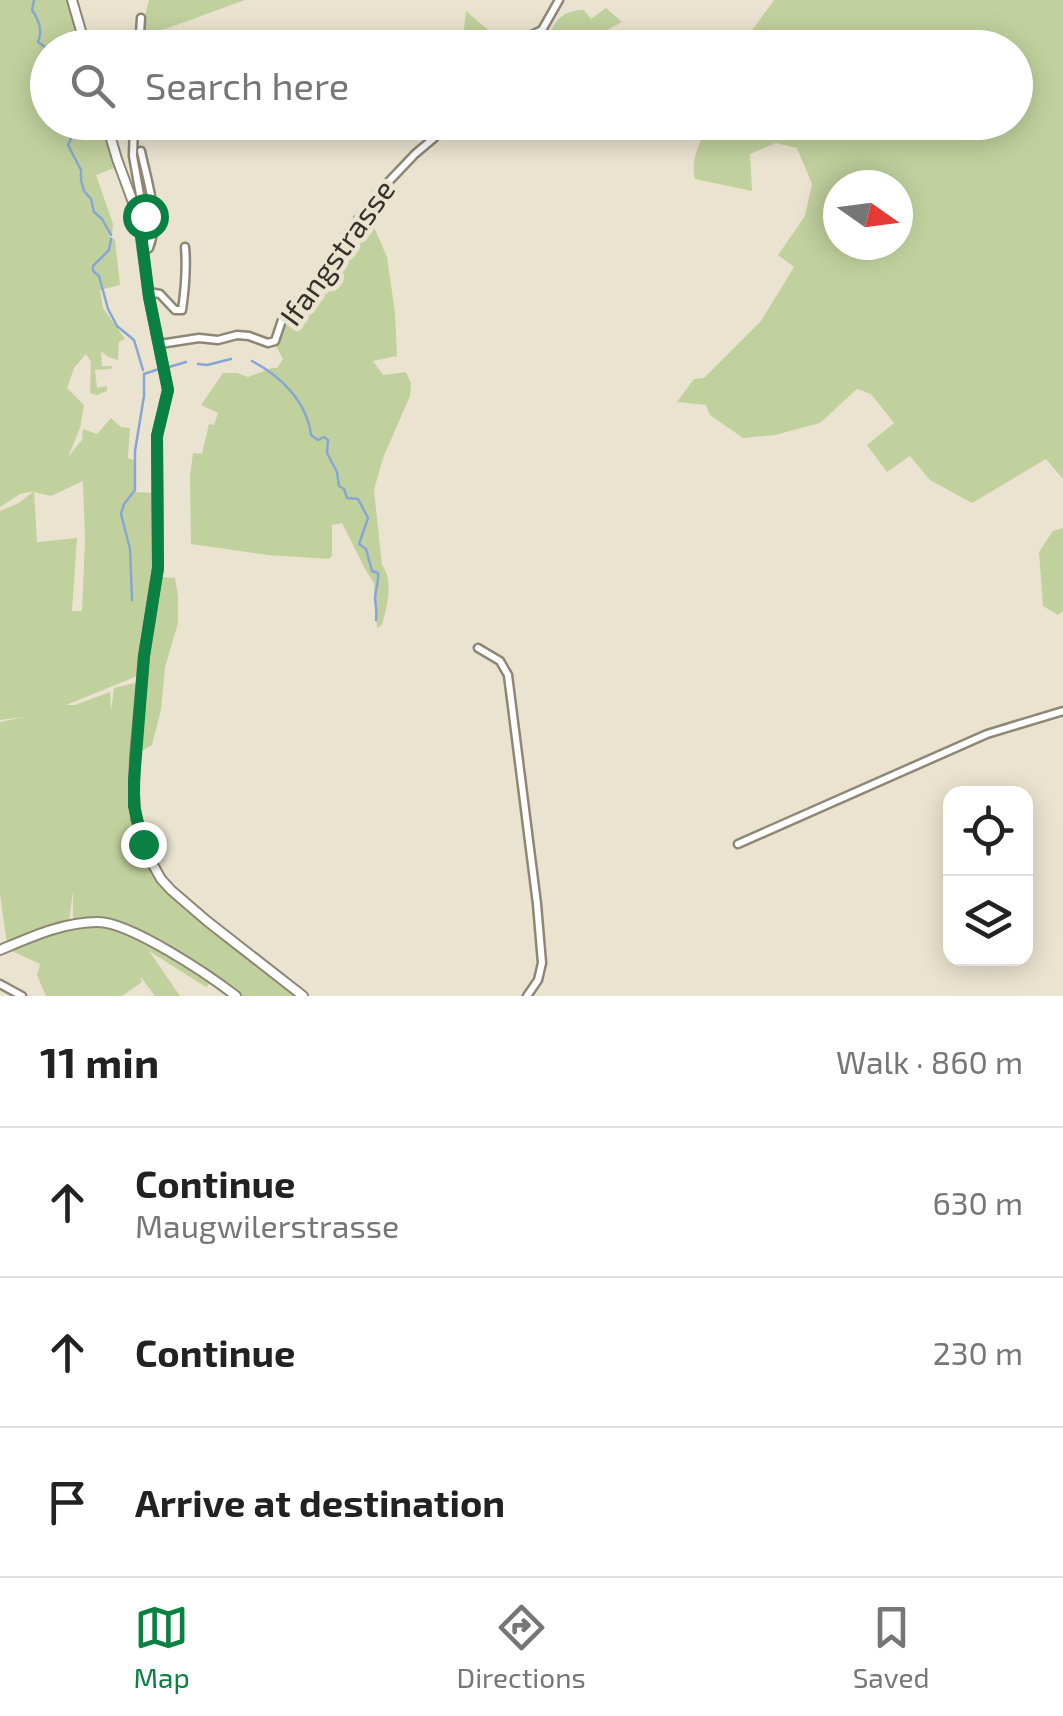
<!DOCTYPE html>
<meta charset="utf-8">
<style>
:root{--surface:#fff;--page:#f6f6f6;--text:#222;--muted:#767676;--line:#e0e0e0;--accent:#0b8043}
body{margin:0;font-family:"Exo 2",sans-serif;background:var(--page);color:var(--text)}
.controls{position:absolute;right:30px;bottom:30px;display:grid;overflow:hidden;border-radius:20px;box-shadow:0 5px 25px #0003}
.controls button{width:90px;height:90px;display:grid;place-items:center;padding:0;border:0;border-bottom:2px solid var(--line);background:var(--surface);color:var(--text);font:50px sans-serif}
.compass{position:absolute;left:823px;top:170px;width:90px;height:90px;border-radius:50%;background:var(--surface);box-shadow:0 5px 25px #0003;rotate:104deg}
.stop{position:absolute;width:30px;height:30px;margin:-22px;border:8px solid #0b8043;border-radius:50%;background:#fff}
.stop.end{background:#0b8043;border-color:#fff;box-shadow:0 2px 10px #0008}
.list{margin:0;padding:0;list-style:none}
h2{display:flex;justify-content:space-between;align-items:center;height:130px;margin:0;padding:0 40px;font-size:42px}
h2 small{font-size:32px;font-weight:400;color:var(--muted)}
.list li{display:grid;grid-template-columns:65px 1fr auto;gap:30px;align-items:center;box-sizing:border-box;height:150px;padding:0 40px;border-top:2px solid var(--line)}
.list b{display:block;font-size:38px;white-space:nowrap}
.list p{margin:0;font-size:32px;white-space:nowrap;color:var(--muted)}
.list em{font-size:32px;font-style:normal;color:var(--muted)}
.icon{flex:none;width:55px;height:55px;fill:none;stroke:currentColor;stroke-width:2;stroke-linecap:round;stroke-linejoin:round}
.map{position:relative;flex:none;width:1063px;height:996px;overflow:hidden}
.search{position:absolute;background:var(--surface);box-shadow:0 5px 25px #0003;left:30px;right:30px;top:30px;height:110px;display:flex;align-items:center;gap:25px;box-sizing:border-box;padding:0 35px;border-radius:55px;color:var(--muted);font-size:38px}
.sheet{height:580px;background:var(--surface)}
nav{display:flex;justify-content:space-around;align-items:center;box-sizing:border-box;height:140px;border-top:2px solid var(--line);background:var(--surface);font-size:28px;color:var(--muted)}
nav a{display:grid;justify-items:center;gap:5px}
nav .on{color:var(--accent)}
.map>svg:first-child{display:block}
.green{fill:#c1d19d;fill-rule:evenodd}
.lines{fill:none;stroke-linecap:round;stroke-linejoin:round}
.stream{stroke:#87a6d3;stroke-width:2.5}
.minor-casing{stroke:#8e8776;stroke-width:11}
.tertiary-casing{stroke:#8e8776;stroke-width:12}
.minor{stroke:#fff;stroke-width:6}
.tertiary{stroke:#fff;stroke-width:8}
.route{stroke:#0b8043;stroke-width:12}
.labels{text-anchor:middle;stroke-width:10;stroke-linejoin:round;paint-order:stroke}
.street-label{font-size:30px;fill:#34312a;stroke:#eae3cf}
</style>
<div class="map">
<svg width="1063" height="996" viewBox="0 0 1063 996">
<rect width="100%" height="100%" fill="#eae3cf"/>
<!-- green -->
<g class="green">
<path d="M 0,0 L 69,0 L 83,47 L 48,48 L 48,122 L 104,123 L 117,167 L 96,175 L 113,224 L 112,234 L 108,235 L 115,240 L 120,285 L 100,290 L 103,308 L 125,339 L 119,342 L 118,360 L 108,357 L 101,351 L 102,366 L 112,366 L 111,369 L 95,370 L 97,388 L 107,386 L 107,391 L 97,395 L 90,393 L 91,362 L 86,354 L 74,368 L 67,388 L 84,405 L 80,428 L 68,457 L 82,440 L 83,429 L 97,434 L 111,418 L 121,427 L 130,428 L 128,458 L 134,460 L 135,492 L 155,493 L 155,570 L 140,675 L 66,705 L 75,705 L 110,692 L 111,711 L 114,688 L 135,683 L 138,692 L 130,775 L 141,847 L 151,873 L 149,875 L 154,873 L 178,901 L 300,996 L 240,996 L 218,979 L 217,976 L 206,987 L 149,951 L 180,996 L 155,996 L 140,976 L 142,982 L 122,996 L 46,996 L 37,975 L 40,964 L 12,951 C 39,933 66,928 96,922 L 73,919 L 73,891 L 69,921 L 36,935 L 17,938 L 7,944 L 0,894 L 0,722 L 24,717 L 0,720 L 0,511 L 19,503 L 34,491 L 20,494 L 0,507 ZM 83,481 L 85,541 L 82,611 L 72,611 L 77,538 L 37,542 L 34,492 L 51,496 Z"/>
<polygon points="149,0 245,0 154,33 141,47 138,43"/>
<path d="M 774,0 L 1063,0 L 1063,479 L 1046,459 L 972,503 L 930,480 L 910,456 L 887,472 L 867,445 L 894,423 L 871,394 L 857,389 L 820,423 L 775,435 L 743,438 L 710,415 L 706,405 L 677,402 L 694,379 L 704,378 L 761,321 L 794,267 L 778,255 L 805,216 L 812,184 L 797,148 L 776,143 L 750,154 L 752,191 L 695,179 C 690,159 700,138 713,123 L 791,127 L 793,122 L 1016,122 L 1016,48 L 749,47 L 753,29 ZM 898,185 L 898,245 L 838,245 L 838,185 Z"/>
<path d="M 606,8 L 622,22 L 574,47 L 558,47 L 558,38 L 551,32 C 557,16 568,10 584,10 L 591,19 Z"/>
<polygon points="466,11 507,46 533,34 546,47 462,48"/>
<path d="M 367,211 L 387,257 L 395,313 L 397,356 L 373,361 L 383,375 L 406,372 L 411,383 L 410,396 L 383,458 L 374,490 L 382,565 C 394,581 387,607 382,625 L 377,628 L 374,583 L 365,569 L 342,523 L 332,525 L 332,556 L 329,559 L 268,555 L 191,544 L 190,476 L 193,453 L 202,454 L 209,424 L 214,425 L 218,413 L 201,405 L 223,373 L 237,373 L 248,377 L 272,368 L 277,368 L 283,359 L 275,344 L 284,318 L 294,310 L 298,311 L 295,305 L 324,273 Z"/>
<polygon points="1063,528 1063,611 1058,615 1043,606 1039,552 1053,531"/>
<polygon points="162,577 175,578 178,596 178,623 165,667 161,710 152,745 140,752 148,651"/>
</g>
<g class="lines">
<!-- stream -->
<g class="stream">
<path d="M 34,0 L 32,10 C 39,20 43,31 38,42 L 48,49"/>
<polyline points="89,122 87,130 83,131 76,128 73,130 73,134 68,145 81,170 81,180 84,191 91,199 94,212 102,219 111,235"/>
<polyline points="111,239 109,250 93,266 93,271 99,276 108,309 117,326 134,340 143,370"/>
<path d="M 252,361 C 281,376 307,402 311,435 L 318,440 L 324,437 L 328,440 L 327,453 L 337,472 L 339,486 L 344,489 L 347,498 L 358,499 L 368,518 L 359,544 L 366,549 L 372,571 L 378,573 C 379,582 375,591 375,599 C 376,607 377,612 376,620"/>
<polyline points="198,364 207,365 231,359"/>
<polyline points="169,367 186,362"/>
<polyline points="132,600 130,549 121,514 124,504 135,490 135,451 144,396 144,374 159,369"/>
</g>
<defs>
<g id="minor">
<polyline points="139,48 141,18"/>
<polyline points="506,48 542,30 559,0"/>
<polyline points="134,122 133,156 145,223 145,228 141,230"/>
<path d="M 141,151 C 147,181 161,218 149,248 L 143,251"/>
<path d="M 149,292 L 160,294 L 175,310 L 182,310 C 185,289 187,269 185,247"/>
<polyline points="160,344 199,338 218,340 237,335 249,336 268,343 275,341 283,317 324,273 345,237 376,195 415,154 434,138 443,122"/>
<polyline points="478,648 500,661 508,675 537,904 542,963 538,980 527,996"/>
<polyline points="738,844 987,734 1063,711"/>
<polyline points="0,984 22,996"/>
</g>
<g id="tertiary">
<polyline points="72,0 86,48"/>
<polyline points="106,122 117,159 138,216 149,297 168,390 157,436 158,568 144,656 135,757 134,793 136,819 148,856 161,879 171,890 207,921 303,996"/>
<path d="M 0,950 C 31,937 63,922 98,922 C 130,922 209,975 236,996"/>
</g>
</defs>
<!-- minor casing -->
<use href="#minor" class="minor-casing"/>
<!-- tertiary casing -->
<use href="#tertiary" class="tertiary-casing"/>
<!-- minor -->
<use href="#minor" class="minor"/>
<!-- tertiary -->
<use href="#tertiary" class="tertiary"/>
</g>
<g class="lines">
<!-- route -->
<polyline class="route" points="143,844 134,806 134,780 144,656 158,568 157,436 168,390 149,297 141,234 141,230 146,227 145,216"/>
</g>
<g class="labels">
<!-- street labels -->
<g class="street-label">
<text transform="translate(338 253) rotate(-54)" y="10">Ifangstrasse</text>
</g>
</g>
</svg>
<div class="controls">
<button><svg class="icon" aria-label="locate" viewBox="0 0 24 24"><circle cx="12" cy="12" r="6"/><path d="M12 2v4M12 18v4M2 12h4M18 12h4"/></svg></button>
<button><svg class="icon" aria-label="layers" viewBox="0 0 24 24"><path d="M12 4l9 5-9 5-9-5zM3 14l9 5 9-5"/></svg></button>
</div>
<svg class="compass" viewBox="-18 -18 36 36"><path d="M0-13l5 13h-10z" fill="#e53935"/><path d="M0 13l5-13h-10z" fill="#767676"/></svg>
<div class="stop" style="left:145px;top:216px"></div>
<div class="stop end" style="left:143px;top:844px"></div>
<div class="search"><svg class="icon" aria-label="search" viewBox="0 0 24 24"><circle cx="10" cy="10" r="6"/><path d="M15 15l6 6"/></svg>Search here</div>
</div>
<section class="sheet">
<h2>11 min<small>Walk · 860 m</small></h2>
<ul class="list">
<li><svg class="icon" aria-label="ahead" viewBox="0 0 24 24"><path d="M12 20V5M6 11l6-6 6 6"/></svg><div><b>Continue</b><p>Maugwilerstrasse</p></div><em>630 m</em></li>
<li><svg class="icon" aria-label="ahead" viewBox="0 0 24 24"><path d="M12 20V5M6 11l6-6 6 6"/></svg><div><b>Continue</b></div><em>230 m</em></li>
<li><svg class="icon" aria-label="arrive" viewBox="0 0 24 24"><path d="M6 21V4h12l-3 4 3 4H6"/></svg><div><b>Arrive at destination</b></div></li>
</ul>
</section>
<nav>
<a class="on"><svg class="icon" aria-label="map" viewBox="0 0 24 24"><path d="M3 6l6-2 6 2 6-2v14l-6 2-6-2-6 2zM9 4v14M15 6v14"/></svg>Map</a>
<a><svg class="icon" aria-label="directions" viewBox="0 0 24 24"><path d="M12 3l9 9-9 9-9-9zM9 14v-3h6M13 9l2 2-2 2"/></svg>Directions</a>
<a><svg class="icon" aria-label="saved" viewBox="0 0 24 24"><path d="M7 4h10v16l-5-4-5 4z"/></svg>Saved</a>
</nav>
